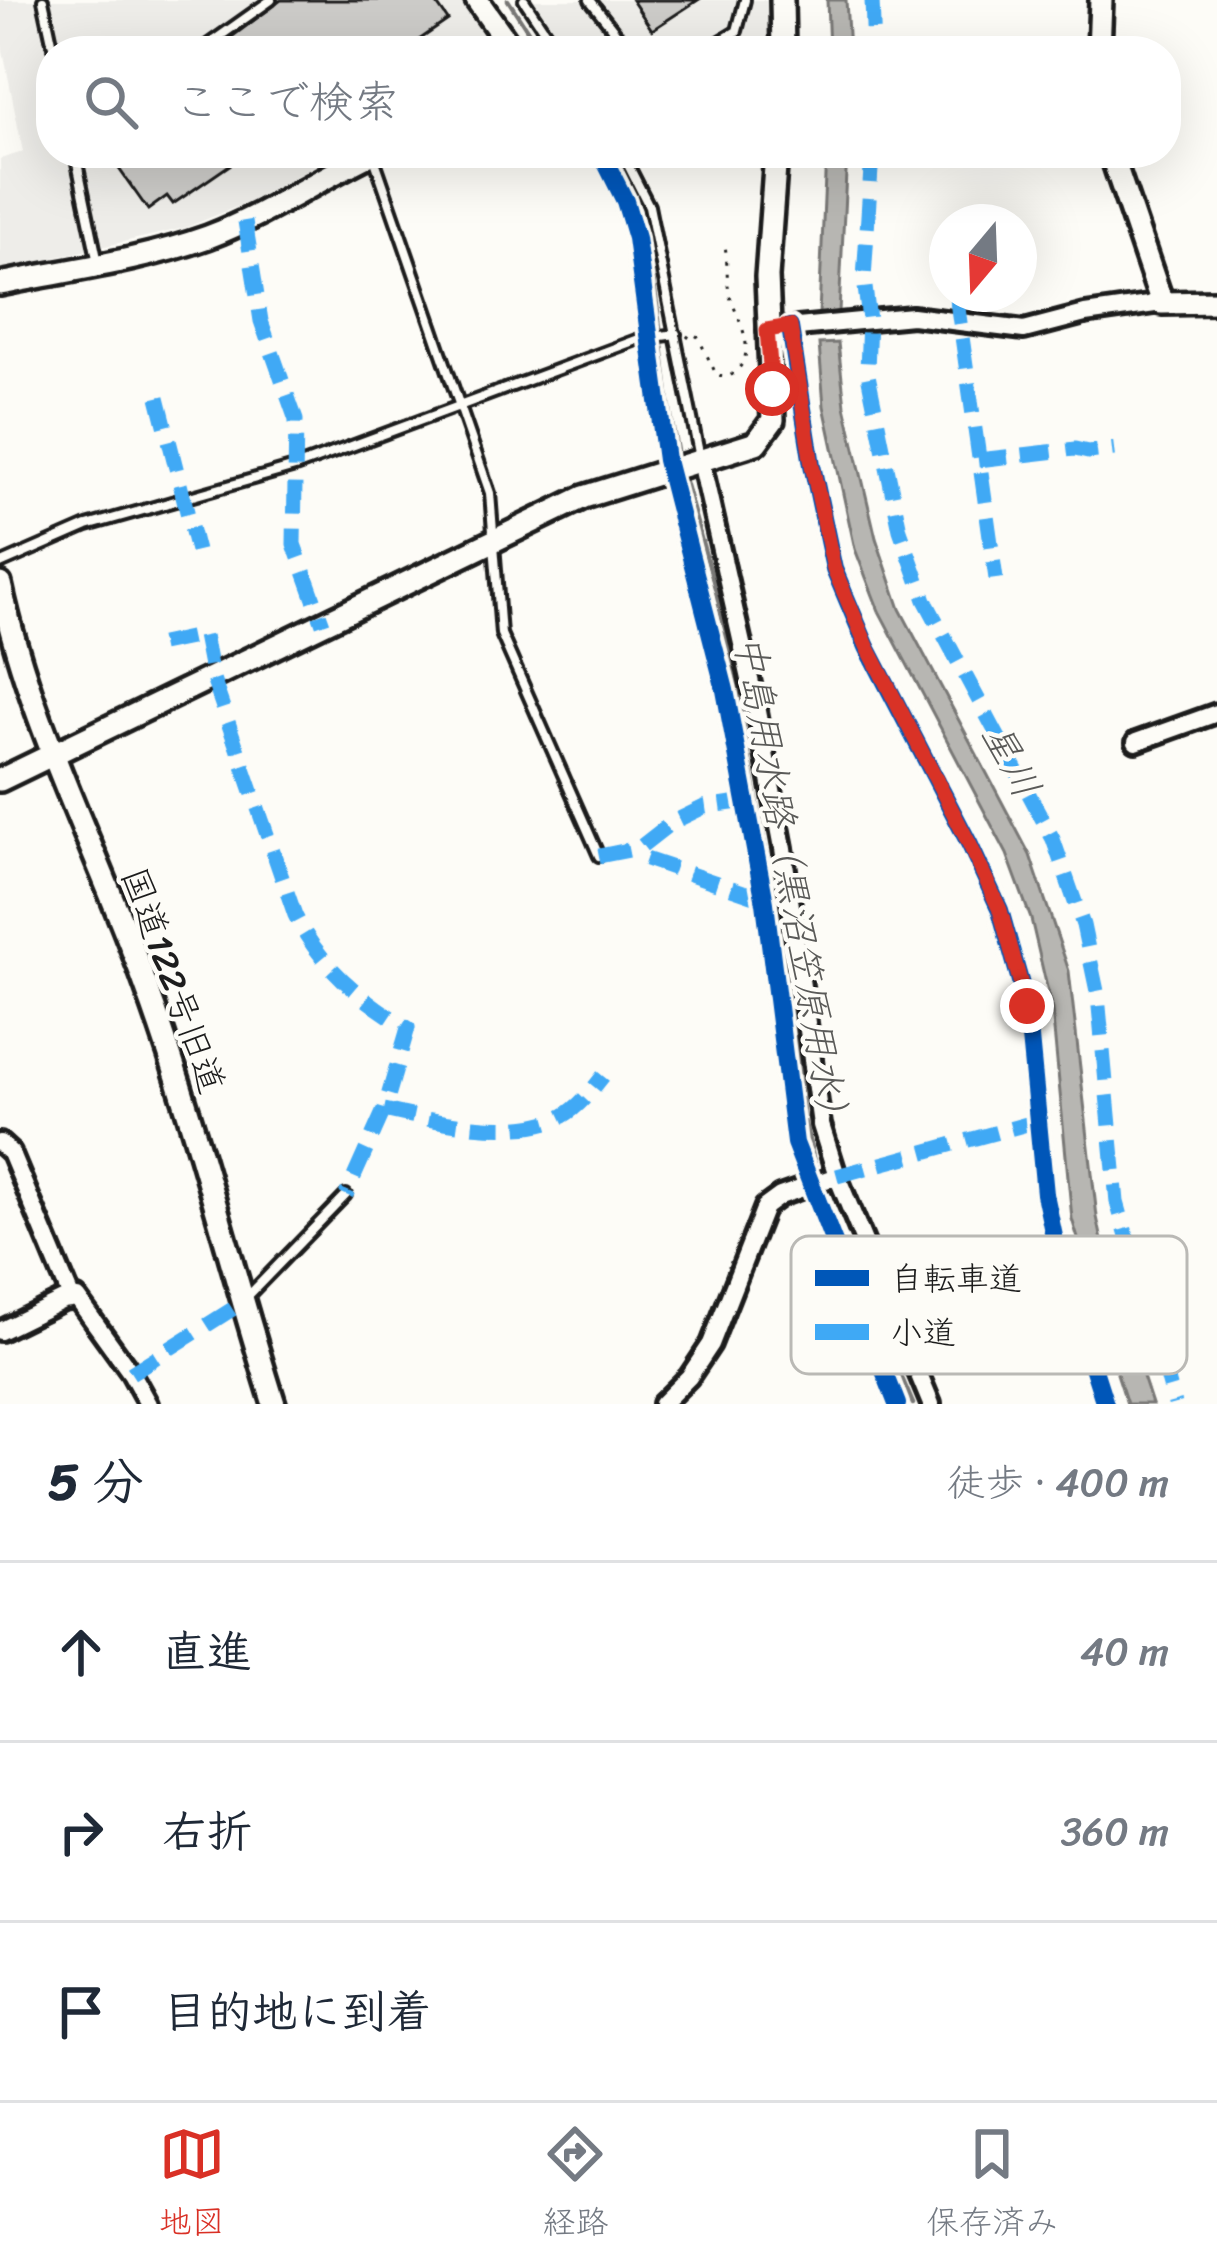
<!DOCTYPE html>
<html lang="ja">
<meta charset="utf-8">
<style>
:root{--surface:#fff;--page:#f6f6f7;--text:#1f2937;--muted:#747a83;--line:#e0e1e3;--accent:#d93025}
body{margin:0;font-family:Sriracha,"Klee One",sans-serif;background:var(--page);color:var(--text)}
.compass{position:absolute;left:929px;top:204px;width:108px;height:108px;border-radius:50%;background:var(--surface);box-shadow:0 12px 48px #0002;rotate:199deg}
.stop{position:absolute;width:36px;height:36px;margin:-27px;border:9px solid #d93025;border-radius:50%;background:#fff}
.stop.end{background:#d93025;border-color:#fff;box-shadow:0 3px 12px #0008}
.list{margin:0;padding:0;list-style:none}
h2{display:flex;justify-content:space-between;align-items:center;height:156px;margin:0;padding:0 48px;font-size:51px}
h2 small{font-size:39px;font-weight:400;color:var(--muted)}
.list li{display:grid;grid-template-columns:78px 1fr auto;gap:36px;align-items:center;box-sizing:border-box;height:180px;padding:0 48px;border-top:3px solid var(--line)}
.list b{display:block;font-size:45px;white-space:nowrap}
.list em{font-size:39px;font-style:normal;color:var(--muted)}
.icon{flex:none;width:66px;height:66px;fill:none;stroke:currentColor;stroke-width:2;stroke-linecap:round;stroke-linejoin:round}
.map{position:relative;flex:none;width:1217px;height:1404px;overflow:hidden}
.search{position:absolute;background:var(--surface);box-shadow:0 12px 48px #0002;left:36px;right:36px;top:36px;height:132px;display:flex;align-items:center;gap:30px;box-sizing:border-box;padding:0 42px;border-radius:48px;color:var(--muted);font-size:45px}
.sheet{height:696px;background:var(--surface)}
nav{display:flex;justify-content:space-around;align-items:center;box-sizing:border-box;height:168px;border-top:3px solid var(--line);background:var(--surface);font-size:33px;color:var(--muted)}
nav a{display:grid;justify-items:center;gap:6px}
nav .on{color:var(--accent)}
.map>svg:first-child{display:block}
.built{fill:#eeede9}
.water{fill:#b7b6b2;stroke:#797876;stroke-width:3}
.lines{fill:none;stroke-linecap:round;stroke-linejoin:round}
.stream{stroke:#797876;stroke-width:4.5}
.building{fill:#cccbc8;stroke:#1c1c1c;stroke-width:3}
.service-casing{stroke:#1c1c1c;stroke-width:16}
.minor-casing{stroke:#1c1c1c;stroke-width:26}
.tertiary-casing{stroke:#1c1c1c;stroke-width:30}
.path{stroke:#1c1c1c;stroke-width:3;stroke-dasharray:3 9;stroke-linecap:butt}
.service{stroke:#fdfcf7;stroke-width:8}
.minor{stroke:#fdfcf7;stroke-width:16}
.tertiary{stroke:#fdfcf7;stroke-width:21}
.quiet{stroke:#3fa9f5;stroke-width:15;stroke-dasharray:30 15;stroke-linecap:butt}
.cycleway-casing{stroke:#fdfcf7;stroke-width:26}
.cycleway{stroke:#0057b8;stroke-width:18}
.route{stroke:#d93025;stroke-width:15}
.labels{text-anchor:middle;stroke-width:9;stroke-linejoin:round;paint-order:stroke}
.street-label{font-size:36px;fill:#1c1c1c;stroke:#fdfcf7}
.water-label{font-size:39px;font-style:italic;fill:#5a5a58;stroke:#fdfcf7}
.key{fill:#fdfcf7;stroke:#bab9b5;stroke-width:3}
.key-label{font-size:33px;fill:#1c1c1c}
</style>
<div class="map">
<svg width="1217" height="1404" viewBox="0 0 1217 1404">
<rect width="100%" height="100%" fill="#fdfcf7"/>
<filter id="ink" filterUnits="userSpaceOnUse"><feTurbulence type="fractalNoise" baseFrequency=".00833" numOctaves="2"/><feDisplacementMap in="SourceGraphic" scale="24" xChannelSelector="R" yChannelSelector="G"/><feConvolveMatrix kernelMatrix="1 2 1 2 8 2 1 2 1" color-interpolation-filters="sRGB"/></filter>
<g filter="url(#ink)">
<!-- built -->
<g class="built">
<polygon points="0,0 460,0 495,51 51,51 51,153 337,153 251,201 185,228 0,270 0,159 23,152 0,35"/>
<polygon points="534,0 768,0 768,51 568,51"/>
</g>
<!-- water -->
<g class="water">
<polygon points="827,0 846,0 849,51 829,51"/>
<polygon points="826,153 847,153 839,312 819,314"/>
<polygon points="838,343 845,406 876,538 900,609 1030,855 1069,971 1097,1217 1109,1273 1152,1404 1127,1404 1088,1285 1090,1278 1072,1219 1052,1009 1031,919 1007,854 879,611 855,549 824,406 819,344"/>
</g>
<g class="lines">
<!-- stream -->
<g class="stream">
<polyline points="508,0 541,51"/>
<path d="M 610,153 C 666,243 656,359 679,460"/>
<polyline points="682,471 717,595 736,683 787,968 804,1120 818,1177"/>
<polyline points="821,1189 913,1404"/>
</g>
</g>
<!-- building -->
<g class="building">
<polygon points="281,0 434,0 448,20 403,51 213,51"/>
<polygon points="632,0 698,0 652,30"/>
<polygon points="108,153 247,153 173,204 167,196 148,210"/>
</g>
<g class="lines">
<defs>
<g id="service">
<polyline points="43,0 54,51"/>
<polyline points="524,0 558,51"/>
<polyline points="590,0 630,51"/>
<polyline points="199,51 271,0"/>
<polyline points="704,51 737,31 745,0"/>
<polyline points="75,153 98,263"/>
<polyline points="622,153 649,206 700,458"/>
<polyline points="373,155 490,493 501,634 599,856"/>
<polyline points="0,564 87,526 295,467 639,339 676,334"/>
<polyline points="247,1297 346,1195"/>
</g>
<g id="minor">
<polyline points="767,330 912,316 1024,330 1085,314 1162,303"/>
<polyline points="701,461 756,706 783,848 821,1125 837,1176 931,1404"/>
<polyline points="1136,742 1217,713"/>
<polyline points="0,1143 11,1153 71,1297"/>
<polyline points="0,1331 63,1300 77,1298 131,1373 148,1404"/>
<polyline points="662,1404 689,1377 711,1344 765,1207 780,1196 837,1176"/>
</g>
<g id="tertiary">
<polyline points="477,0 513,51"/>
<polyline points="782,0 783,51"/>
<polyline points="1099,51 1101,0"/>
<polyline points="1111,153 1162,303 1217,302"/>
<path d="M 0,284 C 69,270 141,261 208,237 C 266,215 317,180 373,153"/>
<path d="M 0,584 C 30,725 98,851 146,986 C 196,1123 230,1265 274,1404"/>
<polyline points="0,780 584,497 756,443 773,420 767,277 776,153"/>
</g>
</defs>
<!-- service casing -->
<use href="#service" class="service-casing"/>
<!-- minor casing -->
<use href="#minor" class="minor-casing"/>
<!-- tertiary casing -->
<use href="#tertiary" class="tertiary-casing"/>
<!-- path -->
<path class="path" d="M 687,338 L 691,333 L 698,337 L 717,376 L 728,377 C 763,356 738,322 730,296 C 726,282 728,262 725,246"/>
<!-- service -->
<use href="#service" class="service"/>
<!-- minor -->
<use href="#minor" class="minor"/>
<!-- tertiary -->
<use href="#tertiary" class="tertiary"/>
<!-- quiet -->
<g class="quiet">
<polyline points="872,0 874,51"/>
<polyline points="872,153 864,279 869,320 867,370 900,530 925,600 1053,839 1083,925 1098,996 1117,1202 1175,1404"/>
<polyline points="245,221 261,321 296,420 294,544 323,624"/>
<polyline points="956,294 996,579"/>
<polyline points="158,397 197,551"/>
<polyline points="978,460 1075,449 1088,452 1114,449"/>
<path d="M 161,644 L 204,635 L 212,676 L 295,915 C 320,966 360,999 408,1028 L 384,1110 L 346,1195"/>
<polyline points="599,856 639,848 671,823 704,807 746,801"/>
<polyline points="646,859 764,899"/>
<path d="M 384,1110 C 434,1121 516,1140 563,1116 C 579,1107 592,1090 603,1076"/>
<polyline points="837,1176 1038,1121"/>
<polyline points="131,1373 242,1303"/>
</g>
<defs>
<g id="cycleway">
<polyline points="601,153 625,201 636,238 666,460 725,690 765,903 795,1143 897,1404"/>
<polyline points="790,327 812,465 834,569 867,647 970,845 1000,910 1027,1006 1045,1194 1059,1260 1105,1404"/>
</g>
</defs>
<!-- cycleway casing -->
<use href="#cycleway" class="cycleway-casing"/>
<!-- cycleway -->
<use href="#cycleway" class="cycleway"/>
</g>
</g>
<g class="lines" filter="url(#ink)">
<!-- route -->
<polyline class="route" points="772,389 767,330 790,326 812,465 834,569 867,646 970,845 1000,910 1027,1006"/>
</g>
<g class="labels">
<!-- street labels -->
<g class="street-label">
<text transform="translate(174 980) rotate(70)" y="13">国道122号旧道</text>
</g>
<!-- water labels -->
<g class="water-label">
<text transform="translate(1012 760) rotate(62)" y="14">星川</text>
<text transform="translate(793 884) rotate(80)" y="14">中島用水路（黒沼笠原用水）</text>
</g>
</g>
<!-- legend -->
<rect x="791" y="1236" width="396" height="138" rx="18" class="key"/>
<rect x="815" y="1270" width="54" height="16" fill="#0057b8"/>
<rect x="815" y="1324" width="54" height="16" fill="#3fa9f5"/>
<g class="key-label">
<text x="890" y="1290">自転車道</text>
<text x="890" y="1344">小道</text>
</g>
</svg>
<svg class="compass" viewBox="-18 -18 36 36"><path d="M0-13l5 13h-10z" fill="#e53935"/><path d="M0 13l5-13h-10z" fill="#747a83"/></svg>
<div class="stop" style="left:772px;top:389px"></div>
<div class="stop end" style="left:1027px;top:1006px"></div>
<div class="search"><svg class="icon" aria-label="search" viewBox="0 0 24 24"><circle cx="10" cy="10" r="6"/><path d="M15 15l6 6"/></svg>ここで検索</div>
</div>
<section class="sheet">
<h2>5 分<small>徒歩 · 400 m</small></h2>
<ul class="list">
<li><svg class="icon" aria-label="ahead" viewBox="0 0 24 24"><path d="M12 20V5M6 11l6-6 6 6"/></svg><div><b>直進</b></div><em>40 m</em></li>
<li><svg class="icon" aria-label="right" viewBox="0 0 24 24"><path d="M7 20v-9h11M14 6l5 5-5 5"/></svg><div><b>右折</b></div><em>360 m</em></li>
<li><svg class="icon" aria-label="arrive" viewBox="0 0 24 24"><path d="M6 21V4h12l-3 4 3 4H6"/></svg><div><b>目的地に到着</b></div></li>
</ul>
</section>
<nav>
<a class="on"><svg class="icon" aria-label="map" viewBox="0 0 24 24"><path d="M3 6l6-2 6 2 6-2v14l-6 2-6-2-6 2zM9 4v14M15 6v14"/></svg>地図</a>
<a><svg class="icon" aria-label="directions" viewBox="0 0 24 24"><path d="M12 3l9 9-9 9-9-9zM9 14v-3h6M13 9l2 2-2 2"/></svg>経路</a>
<a><svg class="icon" aria-label="saved" viewBox="0 0 24 24"><path d="M7 4h10v16l-5-4-5 4z"/></svg>保存済み</a>
</nav>
